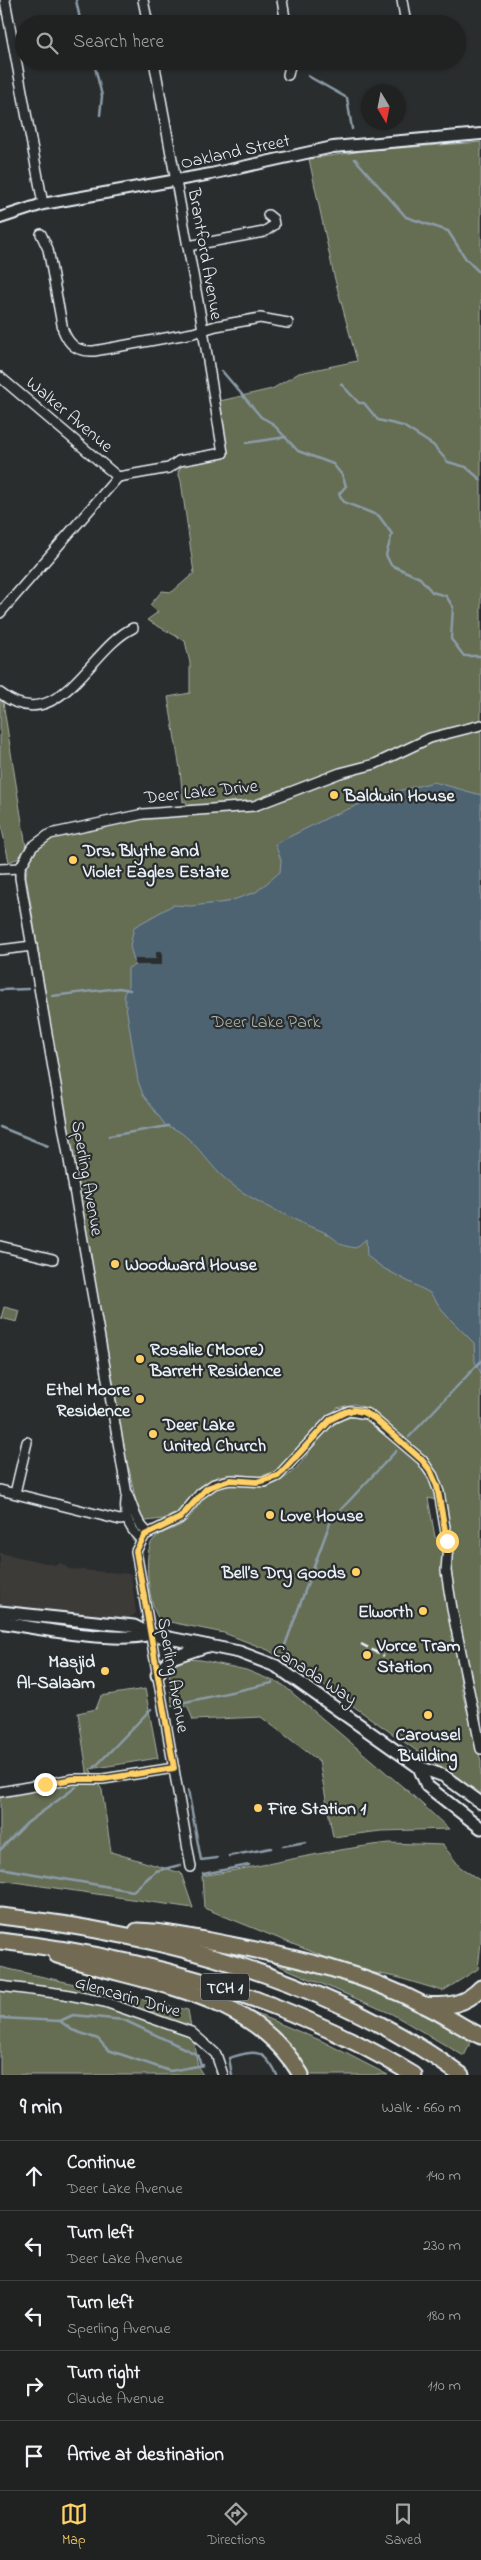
<!DOCTYPE html>
<meta charset="utf-8">
<style>
:root{--surface:#202222;--page:#282a2a;--text:#f1f3f6;--muted:#a2a4a5;--line:#3d3f40;--accent:#ffd166}
body{margin:0;font-family:"Indie Flower",sans-serif;background:var(--page);color:var(--text)}
.compass{position:absolute;left:361px;top:85px;width:45px;height:45px;border-radius:50%;background:var(--surface);box-shadow:0 1px 4px #0004;rotate:170deg}
.stop{position:absolute;width:15px;height:15px;margin:-11px;border:4px solid #ffd166;border-radius:50%;background:#fff}
.stop.end{background:#ffd166;border-color:#fff;box-shadow:0 1px 5px #0008}
.list{margin:0;padding:0;list-style:none}
h2{display:flex;justify-content:space-between;align-items:center;height:65px;margin:0;padding:0 20px;font-size:21px}
h2 small{font-size:16px;font-weight:400;color:var(--muted)}
.list li{display:grid;grid-template-columns:32px 1fr auto;gap:15px;align-items:center;box-sizing:border-box;height:70px;padding:0 20px;border-top:1px solid var(--line)}
.list b{display:block;font-size:19px;white-space:nowrap}
.list p{margin:0;font-size:16px;white-space:nowrap;color:var(--muted)}
.list em{font-size:16px;font-style:normal;color:var(--muted)}
.icon{flex:none;width:28px;height:28px;fill:none;stroke:currentColor;stroke-width:2;stroke-linecap:round;stroke-linejoin:round}
.map{position:relative;flex:none;width:481px;height:2075px;overflow:hidden}
.search{position:absolute;background:var(--surface);box-shadow:0 1px 4px #0004;left:15px;right:15px;top:15px;height:55px;display:flex;align-items:center;gap:12px;box-sizing:border-box;padding:0 18px;border-radius:28px;color:var(--muted);font-size:19px}
.sheet{height:415px;background:var(--surface)}
nav{display:flex;justify-content:space-around;align-items:center;box-sizing:border-box;height:70px;border-top:1px solid var(--line);background:var(--surface);font-size:14px;color:var(--muted)}
nav a{display:grid;justify-items:center;gap:2px}
nav .on{color:var(--accent)}
.map>svg:first-child{display:block}
.built{fill:#3e3a39}
.green{fill:#656d53;stroke:#a6afa6}
.water{fill:#4e6372;stroke:#8c9ca8}
.pier{fill:#2a2d2e}
.lines{fill:none;stroke-linecap:round;stroke-linejoin:round}
.stream{stroke:#8c9ca8;stroke-width:2.5}
.minor-casing{stroke:#e8f1f8;stroke-width:12}
.tertiary-casing{stroke:#e8f1f8;stroke-width:14}
.secondary-casing{stroke:#e8f1f8;stroke-width:15}
.motorway-casing{stroke:#e8f1f8;stroke-width:19}
.minor{stroke:#2a2d2e;stroke-width:9}
.tertiary{stroke:#2a2d2e;stroke-width:10}
.secondary{stroke:#2a2d2e;stroke-width:11}
.motorway{stroke:#736b52;stroke-width:15}
.rail{stroke:#e8f1f8;stroke-width:2.5;stroke-dasharray:8 4;stroke-linecap:butt}
.route{stroke:#ffd166;stroke-width:6}
.poi-dot{fill:#ffd166;stroke:#2a2d2e;stroke-width:2}
.labels{text-anchor:middle;stroke-width:4.5;stroke-linejoin:round;paint-order:stroke}
.shield{fill:#2a2d2e;stroke:#afb6bb;stroke-width:1}
.shield-label{font-size:16px;font-weight:bold;fill:#e8f1f8}
.street-label{font-size:18px;fill:#e8f1f8;stroke:#2a2d2e}
.poi-label{font-size:18px;font-weight:bold;fill:#e8f1f8;stroke:#2a2d2e;text-anchor:start}
.park-label{font-size:18px;fill:#adb6ae;stroke:#2a2d2e}
</style>
<div class="map">
<svg width="481" height="2075" viewBox="0 0 481 2075">
<rect width="100%" height="100%" fill="#2a2d2e"/>
<filter id="ink" filterUnits="userSpaceOnUse"><feTurbulence type="fractalNoise" baseFrequency=".02" numOctaves="2"/><feDisplacementMap in="SourceGraphic" scale="10" xChannelSelector="R" yChannelSelector="G"/><feConvolveMatrix kernelMatrix="1 2 1 2 8 2 1 2 1" color-interpolation-filters="sRGB"/></filter>
<g filter="url(#ink)">
<!-- built -->
<polygon class="built" points="0,1553 55,1565 61,1563 69,1569 131,1574 136,1613 129,1619 125,1620 0,1607"/>
<!-- green -->
<g class="green">
<polygon points="481,142 481,1729 451,1577 452,1547 439,1479 424,1455 371,1409 354,1404 337,1408 275,1472 257,1477 236,1474 218,1476 199,1487 176,1513 163,1519 146,1521 138,1513 129,1468 126,1467 46,1002 43,998 45,992 26,876 28,863 37,850 53,838 141,819 185,816 261,805 384,756 261,801 194,808 187,805 186,801 183,802 180,769 168,697 190,693 190,663 185,641 147,620 158,612 150,605 162,591 172,592 194,573 181,481 178,472 182,464 228,455 220,401 272,389 299,373 357,361 334,276 309,159 370,150"/>
<polygon points="0,700 3,702 26,847 19,858 9,862 0,820"/>
<polygon points="4,1307 20,1311 17,1322 1,1318"/>
<path d="M 356,1417 C 376,1420 417,1457 427,1475 C 432,1482 434,1491 436,1500 L 428,1498 L 435,1537 L 443,1542 L 443,1585 L 457,1651 L 462,1692 L 481,1761 L 481,1796 L 316,1680 L 268,1650 L 224,1633 L 160,1620 C 149,1609 142,1552 153,1540 C 163,1529 179,1530 188,1519 C 198,1508 203,1494 217,1488 C 239,1478 261,1492 283,1479 C 310,1463 321,1418 356,1417 Z"/>
<polygon points="186,1659 201,1660 246,1670 283,1685 410,1793 449,1829 381,1831 333,1837 319,1761 261,1717 193,1720 188,1707 172,1702 169,1672 175,1665"/>
<polygon points="145,1689 158,1758 90,1769 102,1790 111,1852 181,1873 193,1908 0,1880 0,1794 86,1780 87,1771 78,1713 96,1709 101,1696"/>
<path d="M 389,1843 L 443,1845 L 460,1867 L 481,1881 L 481,1942 L 478,1969 L 443,1991 L 396,1977 L 354,1969 L 204,1908 L 202,1876 C 265,1866 326,1850 389,1843 Z"/>
<polygon points="272,1958 363,1986 425,2013 472,2040 464,2056 392,2014 273,1963"/>
<polygon points="0,1967 188,2010 198,2067 203,2075 0,2075"/>
<polygon points="242,2008 322,2041 388,2075 307,2075 279,2036"/>
</g>
<!-- water -->
<path class="water" d="M 434,782 L 481,795 L 481,1373 L 475,1362 L 474,1343 L 446,1315 L 430,1293 L 383,1268 L 367,1256 L 366,1239 L 356,1248 C 338,1245 342,1244 329,1235 C 322,1230 312,1228 304,1224 C 276,1210 245,1198 222,1176 C 206,1161 188,1130 166,1126 L 143,1095 L 138,1081 L 124,994 L 128,986 L 128,968 L 135,965 L 130,946 L 134,927 L 173,905 L 191,906 L 227,902 L 256,892 L 280,872 L 281,860 L 275,844 L 329,817 L 382,795 Z"/>
<!-- pier -->
<polygon class="pier" points="156,951 162,951 162,965 135,965 135,959 156,959"/>
<g class="lines">
<!-- stream -->
<g class="stream">
<polyline points="76,0 81,24"/>
<polyline points="98,61 95,67 102,96 100,115"/>
<polyline points="308,76 347,98 352,129"/>
<polyline points="355,159 406,217 448,231 466,259 481,274"/>
<polyline points="222,371 261,417 272,423 298,451 333,464 342,475 346,486 339,494 344,502 379,516 392,534 386,555 391,565 420,578 432,592 446,596 453,607 451,639 464,656 481,656"/>
<polyline points="341,384 359,403 364,403 378,420 403,426 433,445 448,462 466,467 481,480"/>
<polyline points="246,443 286,437"/>
<polyline points="0,990 28,989"/>
<polyline points="52,996 119,988 130,990"/>
<polyline points="0,1127 48,1146"/>
<polyline points="109,1136 168,1126"/>
<polyline points="409,1437 481,1361"/>
<polyline points="284,1648 331,1520 396,1451"/>
<polyline points="172,1705 272,1683"/>
<polyline points="94,1768 151,1709"/>
<polyline points="188,1790 201,1860 217,1858"/>
<polyline points="283,1846 306,1842"/>
<polyline points="0,1850 27,1823 76,1787"/>
<polyline points="229,1856 271,1848"/>
<polyline points="0,1868 133,1891 156,1871 180,1865"/>
<polyline points="203,1874 249,1865"/>
<polyline points="0,2018 60,2021 72,2030 98,2039 108,2050 170,2071 203,2065"/>
<polyline points="60,2021 73,2015 124,2020 194,2053 198,2056 201,2066"/>
<path d="M 232,2075 L 229,2058 C 256,2050 263,2048 277,2075"/>
</g>
<defs>
<g id="minor">
<polyline points="5,0 43,204"/>
<polyline points="143,0 148,24"/>
<polyline points="282,0 286,24"/>
<polyline points="402,0 406,24"/>
<polyline points="288,75 291,61"/>
<path d="M 41,234 L 48,249 L 63,330 C 69,345 77,352 94,351 L 193,333 L 216,326 L 260,318 L 288,323"/>
<polyline points="188,246 264,232 274,225 273,219 268,215"/>
<polyline points="0,377 118,477"/>
<polyline points="118,477 169,468 179,461 223,453 201,318 154,61"/>
<polyline points="0,613 118,477"/>
<path d="M 0,693 C 58,739 90,648 133,628"/>
<polyline points="0,869 20,868"/>
<polyline points="0,950 32,946"/>
<polyline points="0,1246 53,1259"/>
<polyline points="0,1490 120,1520 126,1519"/>
<polyline points="15,1493 27,1442"/>
<path d="M 127,1494 C 123,1514 127,1525 141,1540"/>
<path d="M 148,1533 C 134,1520 135,1510 127,1494 L 20,878 L 20,868 L 32,847 L 50,834 L 143,814 L 254,806 L 340,773 L 375,764 L 430,738 L 481,725"/>
<polyline points="0,1792 73,1779 103,1779 174,1768"/>
<polyline points="191,1867 136,1551 145,1535 180,1518 200,1494 214,1484 230,1480 265,1482 278,1476 331,1419 349,1411 368,1414 422,1460 433,1476 439,1492 448,1545 446,1571 452,1609 481,1749"/>
<polyline points="0,1986 64,1994 105,2002 191,2032 216,2054 223,2075"/>
</g>
<polyline id="tertiary" points="0,218 43,204 211,174 333,147 481,134"/>
<g id="secondary">
<polyline points="0,1612 134,1626 150,1634 239,1652 276,1666 419,1767 444,1776 481,1803"/>
<path d="M 0,1622 C 36,1628 117,1644 150,1634"/>
<polyline points="157,1675 171,1658 207,1646"/>
<polyline points="419,1767 427,1786 481,1828"/>
</g>
<g id="motorway">
<path d="M 0,1916 C 158,1933 331,1980 461,2075"/>
<path d="M 137,1931 C 169,1932 200,1939 231,1945 C 298,1958 363,1973 424,2005 C 444,2014 461,2027 481,2036"/>
<path d="M 0,1941 C 146,1957 287,1998 414,2075"/>
<path d="M 57,1955 C 142,1984 252,1989 301,2075"/>
<path d="M 425,2005 C 447,2007 465,2005 481,1988"/>
</g>
</defs>
<!-- minor casing -->
<use href="#minor" class="minor-casing"/>
<!-- tertiary casing -->
<use href="#tertiary" class="tertiary-casing"/>
<!-- secondary casing -->
<use href="#secondary" class="secondary-casing"/>
<!-- motorway casing -->
<use href="#motorway" class="motorway-casing"/>
<!-- minor -->
<use href="#minor" class="minor"/>
<!-- tertiary -->
<use href="#tertiary" class="tertiary"/>
<!-- secondary -->
<use href="#secondary" class="secondary"/>
<!-- motorway -->
<use href="#motorway" class="motorway"/>
<!-- rail -->
<polyline class="rail" points="361,1644 384,1656"/>
</g>
</g>
<g class="lines" filter="url(#ink)">
<!-- route -->
<polyline class="route" points="45,1784 73,1779 103,1779 174,1768 136,1551 145,1535 180,1518 207,1488 230,1480 257,1482 278,1476 331,1419 345,1412 354,1410 363,1412 374,1418 422,1460 430,1470 437,1486 447,1541"/>
</g>
<!-- markers -->
<g class="poi-dot">
<circle cx="334" cy="795" r="5"/>
<circle cx="73" cy="860" r="5"/>
<circle cx="115" cy="1264" r="5"/>
<circle cx="140" cy="1359" r="5"/>
<circle cx="140" cy="1399" r="5"/>
<circle cx="153" cy="1434" r="5"/>
<circle cx="270" cy="1515" r="5"/>
<circle cx="356" cy="1572" r="5"/>
<circle cx="423" cy="1611" r="5"/>
<circle cx="367" cy="1655" r="5"/>
<circle cx="105" cy="1671" r="5"/>
<circle cx="428" cy="1715" r="5"/>
<circle cx="258" cy="1808" r="5"/>
</g>
<g class="labels">
<!-- shield labels -->
<rect class="shield" x="201" y="1973.5" width="48" height="27" rx="4"/>
<g class="shield-label">
<text x="225" y="1993">TCH 1</text>
</g>
<!-- street labels -->
<g class="street-label">
<text transform="translate(235 151) rotate(-12)" y="6">Oakland Street</text>
<text transform="translate(206 254) rotate(80)" y="6">Brantford Avenue</text>
<text transform="translate(70 414) rotate(40)" y="6">Walker Avenue</text>
<text transform="translate(201 791) rotate(-6)" y="6">Deer Lake Drive</text>
<text transform="translate(88 1178) rotate(80)" y="6">Sperling Avenue</text>
<text transform="translate(315 1674) rotate(33)" y="6">Canada Way</text>
<text transform="translate(174 1675) rotate(80)" y="6">Sperling Avenue</text>
<text transform="translate(128 1996) rotate(16)" y="6">Glencarin Drive</text>
</g>
<!-- poi labels -->
<g class="poi-label">
<text x="344" y="801">Baldwin House</text>
<text x="83" y="856">Drs. Blythe and<tspan x="83" dy="21">Violet Eagles Estate</tspan></text>
<text x="125" y="1270">Woodward House</text>
<text x="150" y="1355">Rosalie (Moore)<tspan x="150" dy="21">Barrett Residence</tspan></text>
<text x="130" y="1395" text-anchor="end">Ethel Moore<tspan x="130" dy="21">Residence</tspan></text>
<text x="163" y="1430">Deer Lake<tspan x="163" dy="21">United Church</tspan></text>
<text x="280" y="1521">Love House</text>
<text x="346" y="1578" text-anchor="end">Bell’s Dry Goods</text>
<text x="413" y="1617" text-anchor="end">Elworth</text>
<text x="377" y="1651">Vorce Tram<tspan x="377" dy="21">Station</tspan></text>
<text x="95" y="1667" text-anchor="end">Masjid<tspan x="95" dy="21">Al-Salaam</tspan></text>
<text x="428" y="1740" text-anchor="middle">Carousel<tspan x="428" dy="21">Building</tspan></text>
<text x="268" y="1814">Fire Station 1</text>
</g>
<!-- park labels -->
<g class="park-label">
<text x="266" y="1027">Deer Lake Park</text>
</g>
</g>
</svg>
<svg class="compass" viewBox="-18 -18 36 36"><path d="M0-13l5 13h-10z" fill="#e53935"/><path d="M0 13l5-13h-10z" fill="#a2a4a5"/></svg>
<div class="stop" style="left:447px;top:1541px"></div>
<div class="stop end" style="left:45px;top:1784px"></div>
<div class="search"><svg class="icon" aria-label="search" viewBox="0 0 24 24"><circle cx="10" cy="10" r="6"/><path d="M15 15l6 6"/></svg>Search here</div>
</div>
<section class="sheet">
<h2>9 min<small>Walk · 660 m</small></h2>
<ul class="list">
<li><svg class="icon" aria-label="ahead" viewBox="0 0 24 24"><path d="M12 20V5M6 11l6-6 6 6"/></svg><div><b>Continue</b><p>Deer Lake Avenue</p></div><em>140 m</em></li>
<li><svg class="icon" aria-label="left" viewBox="0 0 24 24"><path d="M17 20v-9H6M10 6l-5 5 5 5"/></svg><div><b>Turn left</b><p>Deer Lake Avenue</p></div><em>230 m</em></li>
<li><svg class="icon" aria-label="left" viewBox="0 0 24 24"><path d="M17 20v-9H6M10 6l-5 5 5 5"/></svg><div><b>Turn left</b><p>Sperling Avenue</p></div><em>180 m</em></li>
<li><svg class="icon" aria-label="right" viewBox="0 0 24 24"><path d="M7 20v-9h11M14 6l5 5-5 5"/></svg><div><b>Turn right</b><p>Claude Avenue</p></div><em>110 m</em></li>
<li><svg class="icon" aria-label="arrive" viewBox="0 0 24 24"><path d="M6 21V4h12l-3 4 3 4H6"/></svg><div><b>Arrive at destination</b></div></li>
</ul>
</section>
<nav>
<a class="on"><svg class="icon" aria-label="map" viewBox="0 0 24 24"><path d="M3 6l6-2 6 2 6-2v14l-6 2-6-2-6 2zM9 4v14M15 6v14"/></svg>Map</a>
<a><svg class="icon" aria-label="directions" viewBox="0 0 24 24"><path d="M12 3l9 9-9 9-9-9zM9 14v-3h6M13 9l2 2-2 2"/></svg>Directions</a>
<a><svg class="icon" aria-label="saved" viewBox="0 0 24 24"><path d="M7 4h10v16l-5-4-5 4z"/></svg>Saved</a>
</nav>
